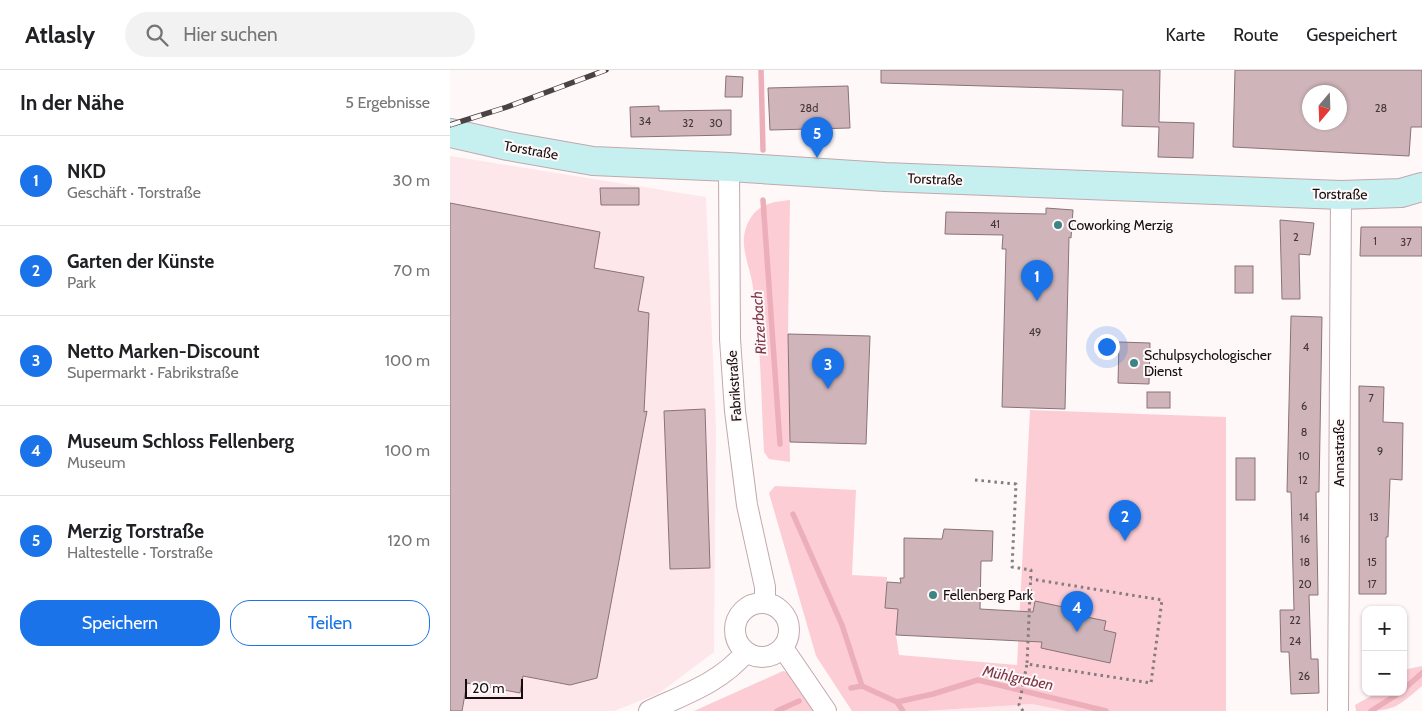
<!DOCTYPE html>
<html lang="de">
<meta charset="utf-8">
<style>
:root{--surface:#fff;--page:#f2f2f2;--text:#202124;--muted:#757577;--line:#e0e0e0;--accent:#1a73e8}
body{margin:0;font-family:Cabin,sans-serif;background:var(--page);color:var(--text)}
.controls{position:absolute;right:15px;bottom:15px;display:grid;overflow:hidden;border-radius:10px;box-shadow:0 1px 4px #0004}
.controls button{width:45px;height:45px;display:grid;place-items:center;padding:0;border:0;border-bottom:1px solid var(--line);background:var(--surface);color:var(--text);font:25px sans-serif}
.compass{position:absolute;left:852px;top:15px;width:45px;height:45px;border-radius:50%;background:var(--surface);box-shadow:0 1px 4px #0004;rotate:199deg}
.scale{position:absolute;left:15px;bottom:12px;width:58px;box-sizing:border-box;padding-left:5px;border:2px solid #150c0e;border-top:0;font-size:14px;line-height:18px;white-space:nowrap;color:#150c0e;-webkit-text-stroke:4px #fef8f9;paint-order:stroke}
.you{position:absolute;left:656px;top:276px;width:18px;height:18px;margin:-12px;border:4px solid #fff;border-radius:50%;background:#1a73e8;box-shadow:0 0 0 8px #1a73e833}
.badge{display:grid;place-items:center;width:32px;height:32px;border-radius:50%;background:var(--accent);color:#fff;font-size:16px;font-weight:700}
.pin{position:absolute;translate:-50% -41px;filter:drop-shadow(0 1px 2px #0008)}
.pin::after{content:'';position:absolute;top:26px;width:18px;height:15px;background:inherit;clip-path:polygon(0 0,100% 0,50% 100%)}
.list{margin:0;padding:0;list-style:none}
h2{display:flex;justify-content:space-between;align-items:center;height:65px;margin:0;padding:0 20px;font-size:21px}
h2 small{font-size:16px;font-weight:400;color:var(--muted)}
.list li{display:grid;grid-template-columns:32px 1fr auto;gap:15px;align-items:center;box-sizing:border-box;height:90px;padding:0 20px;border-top:1px solid var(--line)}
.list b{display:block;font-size:19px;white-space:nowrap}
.list p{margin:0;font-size:16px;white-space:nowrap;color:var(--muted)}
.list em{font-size:16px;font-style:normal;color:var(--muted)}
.actions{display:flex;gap:10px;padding:15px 20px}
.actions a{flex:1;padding:11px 0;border:1px solid var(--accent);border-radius:20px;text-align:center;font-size:18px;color:var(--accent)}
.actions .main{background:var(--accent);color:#fff}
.icon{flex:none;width:28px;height:28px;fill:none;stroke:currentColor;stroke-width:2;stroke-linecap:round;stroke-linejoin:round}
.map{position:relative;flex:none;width:972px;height:641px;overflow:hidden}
header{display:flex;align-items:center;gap:30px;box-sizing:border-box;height:70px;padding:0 25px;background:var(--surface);border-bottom:1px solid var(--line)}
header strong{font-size:24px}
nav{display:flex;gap:28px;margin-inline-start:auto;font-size:18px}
.search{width:350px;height:45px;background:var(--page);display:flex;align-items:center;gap:12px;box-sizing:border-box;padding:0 18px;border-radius:28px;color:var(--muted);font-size:19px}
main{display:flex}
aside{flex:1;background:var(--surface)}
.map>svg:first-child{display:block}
.built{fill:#fde7eb}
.green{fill:#fccdd5}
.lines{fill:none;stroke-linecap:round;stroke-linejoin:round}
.stream{stroke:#ecafba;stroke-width:5.5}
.building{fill:#cfb5b9;stroke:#8a7276;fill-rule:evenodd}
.minor-casing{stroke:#c2a8ac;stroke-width:22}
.secondary-casing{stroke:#c2a8ac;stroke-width:30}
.path{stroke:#847c7e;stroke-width:3;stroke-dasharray:2.5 4;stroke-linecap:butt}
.minor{stroke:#fff;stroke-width:20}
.secondary{stroke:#c5f0ef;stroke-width:28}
.rail-casing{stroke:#4a4244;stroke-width:5.5}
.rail{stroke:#fef8f9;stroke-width:4;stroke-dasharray:11;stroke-linecap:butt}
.poi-dot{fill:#3d8584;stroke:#fef8f9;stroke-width:2}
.labels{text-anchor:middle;stroke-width:4;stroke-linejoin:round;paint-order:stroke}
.number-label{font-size:11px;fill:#443639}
.street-label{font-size:14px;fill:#150c0e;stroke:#fef8f9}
.poi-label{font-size:14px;fill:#150c0e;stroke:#fef8f9;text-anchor:start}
.water-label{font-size:15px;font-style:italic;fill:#7e3547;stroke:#fef8f9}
</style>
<header>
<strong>Atlasly</strong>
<div class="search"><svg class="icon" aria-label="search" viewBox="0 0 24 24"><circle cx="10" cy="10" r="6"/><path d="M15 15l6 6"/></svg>Hier suchen</div>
<nav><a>Karte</a><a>Route</a><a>Gespeichert</a></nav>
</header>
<main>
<aside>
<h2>In der Nähe<small>5 Ergebnisse</small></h2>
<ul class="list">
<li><span class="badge">1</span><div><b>NKD</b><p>Geschäft · Torstraße</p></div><em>30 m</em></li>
<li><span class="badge">2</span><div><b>Garten der Künste</b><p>Park</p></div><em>70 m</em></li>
<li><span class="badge">3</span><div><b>Netto Marken-Discount</b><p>Supermarkt · Fabrikstraße</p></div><em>100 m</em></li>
<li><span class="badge">4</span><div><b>Museum Schloss Fellenberg</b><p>Museum</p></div><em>100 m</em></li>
<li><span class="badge">5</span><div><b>Merzig Torstraße</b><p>Haltestelle · Torstraße</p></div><em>120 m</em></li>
</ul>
<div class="actions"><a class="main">Speichern</a><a>Teilen</a></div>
</aside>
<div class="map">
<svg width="972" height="641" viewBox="0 0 972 641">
<rect width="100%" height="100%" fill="#fef8f9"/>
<!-- built -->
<g class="built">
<polygon points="0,86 256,127 266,357 264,582 208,624 164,641 0,641"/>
<polygon points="582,634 616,641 476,641"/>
</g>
<!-- green -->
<g class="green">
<path d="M 340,130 L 338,264 L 340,392 L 319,389 L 314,382 C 311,328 311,272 303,218 C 301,198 288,176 297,155 C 306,134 321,132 340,130 Z"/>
<polygon points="580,340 776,347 776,641 616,641 582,634 476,641 402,641 366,586 319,423 325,416 406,420 402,505 437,507 435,538 448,539 446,565 449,585 567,595"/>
<path d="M 972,596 L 972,616 C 944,640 943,641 906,641 L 905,635 L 928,622 L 953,622 L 953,600 Z"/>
<polygon points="333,601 340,603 368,641 244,641"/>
</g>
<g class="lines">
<!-- stream -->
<g class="stream">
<polyline points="311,0 313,80"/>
<polyline points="313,130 330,374"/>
<polyline points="343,444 392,555 412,616"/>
<polyline points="401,618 412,616 447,632 453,641"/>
<polyline points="953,620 972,603"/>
<polyline points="447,632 483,624 528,610 656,641"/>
<polyline points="327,641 349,631"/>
<polyline points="921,641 951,622"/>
</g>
</g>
<!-- building -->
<g class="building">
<polygon points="431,0 710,0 709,52 744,53 743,88 708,87 709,57 672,56 673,20 431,13"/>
<path d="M 785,0 L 972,0 L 972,57 L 961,57 L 959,86 L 783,77 ZM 860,22 L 890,22 L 890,52 L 860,52 Z"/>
<polygon points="276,6 293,7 292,27 275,27"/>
<polygon points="398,16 400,58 320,60 318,18"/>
<polygon points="209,36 209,41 281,40 281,65 181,67 180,37"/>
<polygon points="150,118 189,118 189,135 151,135"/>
<polygon points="0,133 150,162 144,198 194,207 188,241 199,243 194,342 197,341 147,608 120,615 73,606 70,623 17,613 12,641 0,641"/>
<polygon points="596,138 623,140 621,168 619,167 615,339 552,337 556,179 552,179 553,165 495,164 496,142 596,144"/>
<polygon points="830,150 864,153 860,185 849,184 850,229 832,229"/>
<polygon points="911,157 972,157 972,186 910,186"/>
<rect x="785" y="196" width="18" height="27"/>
<polygon points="841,246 872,247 869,422 866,422 868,525 859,525 861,589 868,589 869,623 841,624 839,582 831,582 830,540 844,540 841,422 837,422"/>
<polygon points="338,264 420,266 416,374 340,372"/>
<polygon points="669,272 700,273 699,314 668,313"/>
<polygon points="909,316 934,317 933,352 953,353 952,410 940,409 938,467 936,467 936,524 909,524"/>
<rect x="697" y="322" width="23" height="16"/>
<polygon points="255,339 260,498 220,499 214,341"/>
<rect x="786" y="388" width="19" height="42"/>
<polygon points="494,459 543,461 542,491 531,491 530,539 583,542 585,531 613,537 612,542 656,551 654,560 666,563 660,593 591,578 592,572 446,565 448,539 435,538 437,512 451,513 450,508 454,508 454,468 492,469"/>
</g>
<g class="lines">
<defs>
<g id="minor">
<polyline points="279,97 280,269 285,341 297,435 315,517 315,533"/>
<circle cx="312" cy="560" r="27"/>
<polyline points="333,578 376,641"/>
<path d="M 199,641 C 235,624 270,613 296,582"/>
<polyline points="888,641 891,125"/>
</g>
<polyline id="secondary" points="0,63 58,76 143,91 279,97 435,107 891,125 951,123 972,117"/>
</defs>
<!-- minor casing -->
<use href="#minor" class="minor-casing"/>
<!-- secondary casing -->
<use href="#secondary" class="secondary-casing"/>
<!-- path -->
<g class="path">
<polyline points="525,410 566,414 562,497 581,500 577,594 701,613 712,530 581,509"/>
<polyline points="573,641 569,635 577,594"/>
</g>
<!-- minor -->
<use href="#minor" class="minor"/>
<!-- secondary -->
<use href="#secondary" class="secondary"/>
<defs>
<polyline id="rail" points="0,55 57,37 156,0"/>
</defs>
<!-- rail casing -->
<use href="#rail" class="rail-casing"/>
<!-- rail -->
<use href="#rail" class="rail"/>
</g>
<!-- markers -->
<g class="poi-dot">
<circle cx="608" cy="155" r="5"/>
<circle cx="684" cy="293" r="5"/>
<circle cx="483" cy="525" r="5"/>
</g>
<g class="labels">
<!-- number labels -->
<g class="number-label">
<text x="359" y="42">28d</text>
<text x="931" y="42">28</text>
<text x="195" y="55">34</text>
<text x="238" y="57">32</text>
<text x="266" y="57">30</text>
<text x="545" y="158">41</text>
<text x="846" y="171">2</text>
<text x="925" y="175">1</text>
<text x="956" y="176">37</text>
<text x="585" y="266">49</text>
<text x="856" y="281">4</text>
<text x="921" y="332">7</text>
<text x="854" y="340">6</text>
<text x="854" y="366">8</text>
<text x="930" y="385">9</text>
<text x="854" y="390">10</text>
<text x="853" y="414">12</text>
<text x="854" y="451">14</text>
<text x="924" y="451">13</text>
<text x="855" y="473">16</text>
<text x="855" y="496">18</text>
<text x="922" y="496">15</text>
<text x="855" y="518">20</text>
<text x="922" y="518">17</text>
<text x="845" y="554">22</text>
<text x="845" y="575">24</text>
<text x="854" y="610">26</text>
</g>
<!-- street labels -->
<g class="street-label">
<text transform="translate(81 80) rotate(10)" y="5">Torstraße</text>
<text transform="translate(485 109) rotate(2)" y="5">Torstraße</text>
<text transform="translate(890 124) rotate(1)" y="5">Torstraße</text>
<text transform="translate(284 316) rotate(-94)" y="5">Fabrikstraße</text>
<text transform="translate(889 383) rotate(-90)" y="5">Annastraße</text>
</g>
<!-- poi labels -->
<g class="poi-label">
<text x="618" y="160">Coworking Merzig</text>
<text x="694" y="290">Schulpsychologischer<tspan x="694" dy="16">Dienst</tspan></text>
<text x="493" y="530">Fellenberg Park</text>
</g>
<!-- water labels -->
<g class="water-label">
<text transform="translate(309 253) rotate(-94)" y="5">Ritzerbach</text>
<text transform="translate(568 608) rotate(12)" y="5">Mühlgraben</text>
</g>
</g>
</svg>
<div class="controls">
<button>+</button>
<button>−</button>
</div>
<svg class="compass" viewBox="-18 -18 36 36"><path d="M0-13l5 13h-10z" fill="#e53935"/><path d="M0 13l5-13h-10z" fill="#757577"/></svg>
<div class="scale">20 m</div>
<div class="you"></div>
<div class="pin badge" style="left:587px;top:231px">1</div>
<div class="pin badge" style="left:675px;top:471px">2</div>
<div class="pin badge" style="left:378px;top:319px">3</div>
<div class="pin badge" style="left:627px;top:562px">4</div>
<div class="pin badge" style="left:367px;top:88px">5</div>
</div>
</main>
